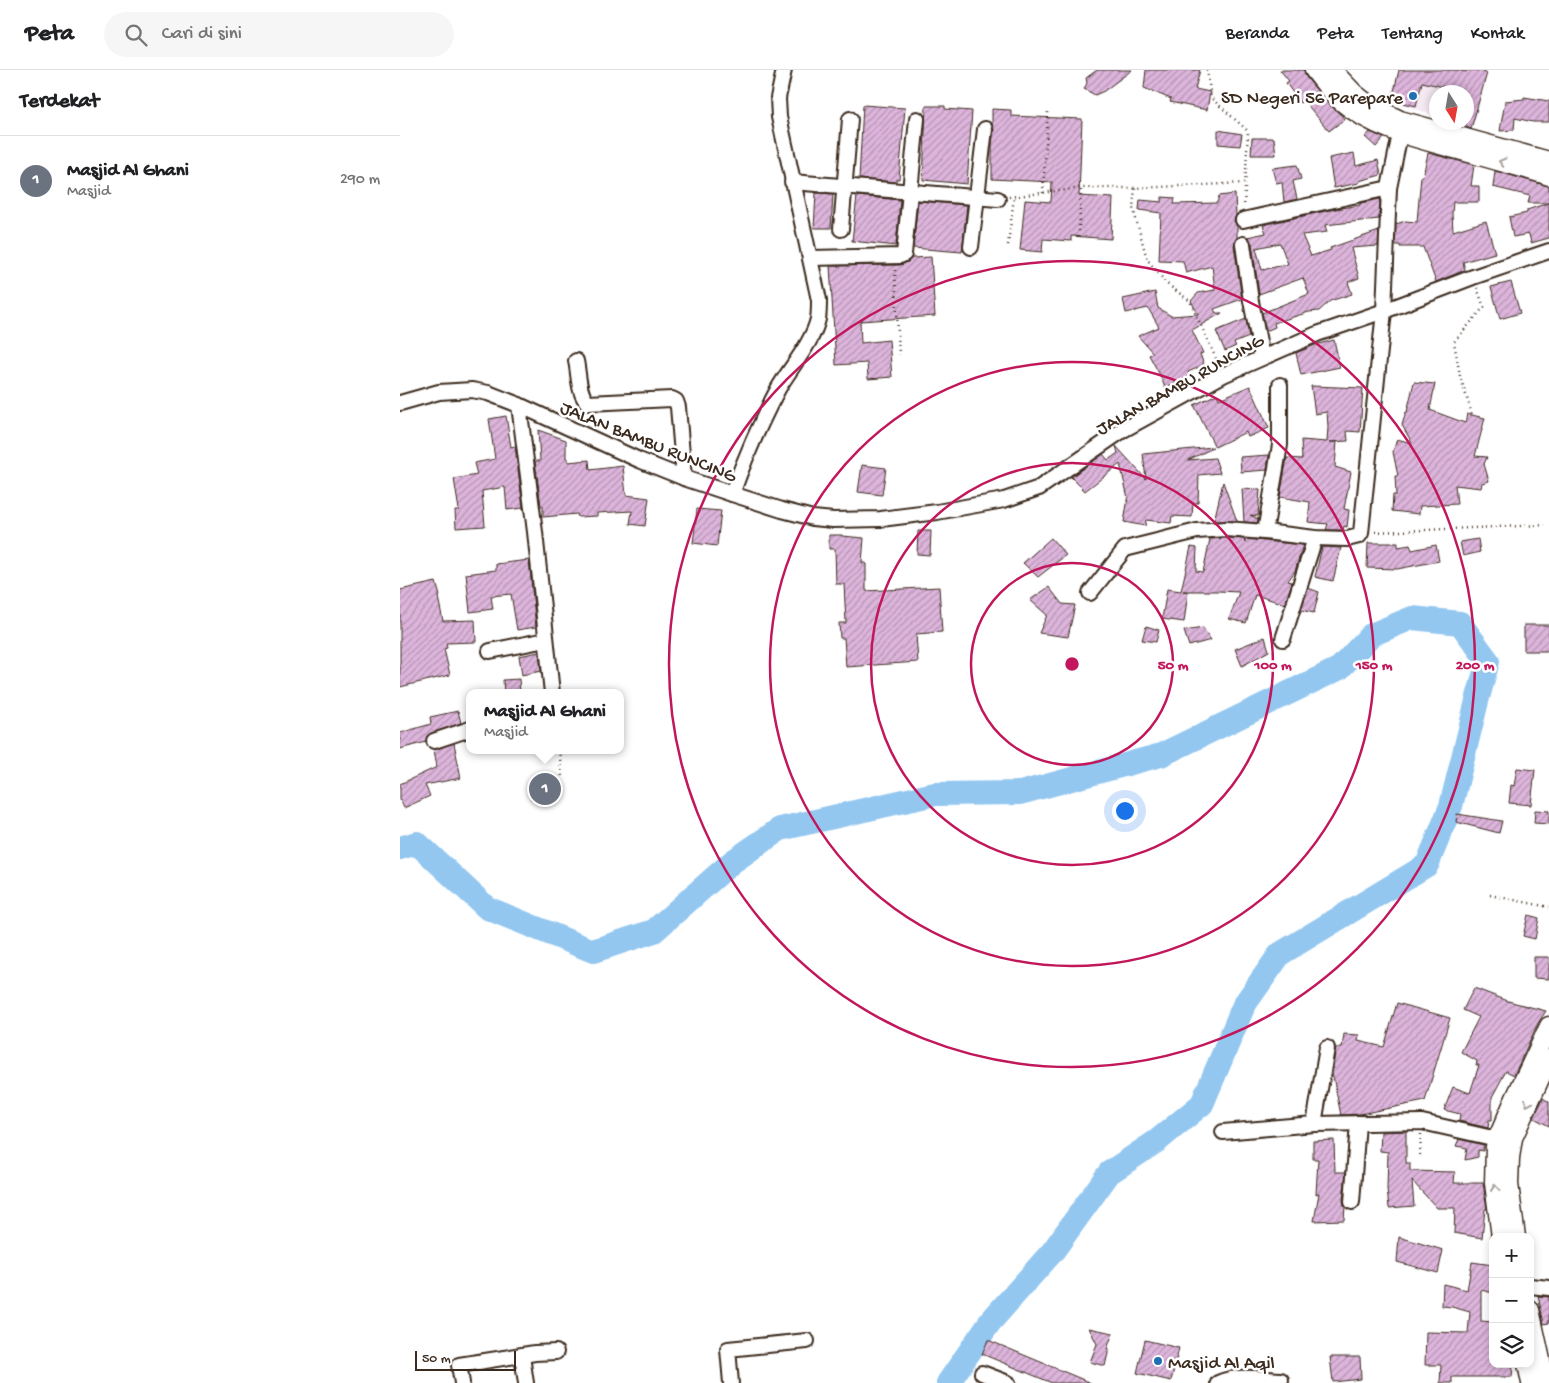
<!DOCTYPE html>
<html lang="id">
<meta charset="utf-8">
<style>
:root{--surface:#fff;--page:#f6f6f6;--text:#202124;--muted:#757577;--line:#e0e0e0;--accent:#111827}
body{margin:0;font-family:"Gochi Hand",sans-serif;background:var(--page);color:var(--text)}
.controls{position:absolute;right:15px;bottom:15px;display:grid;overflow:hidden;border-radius:10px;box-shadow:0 2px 8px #0003}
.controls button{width:45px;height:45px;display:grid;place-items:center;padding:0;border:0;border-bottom:1px solid var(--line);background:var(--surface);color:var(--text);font:25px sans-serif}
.compass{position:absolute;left:1029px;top:15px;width:45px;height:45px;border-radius:50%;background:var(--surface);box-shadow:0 2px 8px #0003;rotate:169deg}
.scale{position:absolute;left:15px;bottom:12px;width:101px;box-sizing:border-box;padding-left:5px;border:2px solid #3b2a1e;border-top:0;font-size:14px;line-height:18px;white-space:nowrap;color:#3b2a1e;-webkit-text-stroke:4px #fff;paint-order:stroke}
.you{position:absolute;left:724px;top:740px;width:18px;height:18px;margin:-12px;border:4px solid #fff;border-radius:50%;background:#1a73e8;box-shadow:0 0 0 8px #1a73e833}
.badge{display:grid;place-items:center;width:32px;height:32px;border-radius:50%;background:var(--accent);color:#fff;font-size:16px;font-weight:700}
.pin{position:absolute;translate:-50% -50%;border:2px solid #fff;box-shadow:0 1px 5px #0006}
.popup{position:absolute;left:66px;top:619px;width:158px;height:65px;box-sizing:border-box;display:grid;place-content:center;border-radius:10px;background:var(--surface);filter:drop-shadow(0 1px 4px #0005);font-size:16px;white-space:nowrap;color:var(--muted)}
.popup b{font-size:19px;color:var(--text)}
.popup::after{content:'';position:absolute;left:50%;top:100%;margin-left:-10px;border:10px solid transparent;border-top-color:var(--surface)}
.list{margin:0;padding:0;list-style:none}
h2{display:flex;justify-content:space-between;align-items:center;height:65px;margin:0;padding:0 20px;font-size:21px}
h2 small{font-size:16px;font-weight:400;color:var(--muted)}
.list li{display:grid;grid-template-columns:32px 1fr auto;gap:15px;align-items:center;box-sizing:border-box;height:90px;padding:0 20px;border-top:1px solid var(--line)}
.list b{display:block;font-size:19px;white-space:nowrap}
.list p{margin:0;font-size:16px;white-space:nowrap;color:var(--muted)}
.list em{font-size:16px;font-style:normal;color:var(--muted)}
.icon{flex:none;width:28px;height:28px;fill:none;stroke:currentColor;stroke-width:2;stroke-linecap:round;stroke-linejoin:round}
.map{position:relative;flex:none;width:1149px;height:1313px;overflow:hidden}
header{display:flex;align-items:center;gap:30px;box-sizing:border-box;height:70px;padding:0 25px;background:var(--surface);border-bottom:1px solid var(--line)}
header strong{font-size:24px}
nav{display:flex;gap:28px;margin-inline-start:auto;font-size:18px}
.search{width:350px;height:45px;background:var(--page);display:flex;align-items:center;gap:12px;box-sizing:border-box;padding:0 18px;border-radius:28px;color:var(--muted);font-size:19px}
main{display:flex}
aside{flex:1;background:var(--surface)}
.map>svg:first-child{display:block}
.built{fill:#f5e9f4}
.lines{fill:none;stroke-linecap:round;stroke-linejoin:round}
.river{stroke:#93c7f0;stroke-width:24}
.building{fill:url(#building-hatch);stroke:#3b2a1e;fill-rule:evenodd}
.minor-casing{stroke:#3b2a1e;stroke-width:18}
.major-casing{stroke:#3b2a1e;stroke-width:21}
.path{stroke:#3b2a1e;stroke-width:2.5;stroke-dasharray:1 4;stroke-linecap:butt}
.minor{stroke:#fff;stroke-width:14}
.major{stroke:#fff;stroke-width:18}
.oneway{stroke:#a79f9a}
.ring{fill:none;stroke:#c2185b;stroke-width:2.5}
.poi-dot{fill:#1f6fb2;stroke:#fff;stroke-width:2}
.labels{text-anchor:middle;stroke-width:5;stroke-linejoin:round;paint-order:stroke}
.poi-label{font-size:19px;fill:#3b2a1e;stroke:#fff;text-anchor:end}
.street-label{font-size:19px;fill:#3b2a1e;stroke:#fff}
.centre{fill:#c2185b;stroke:#fff;stroke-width:2.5}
.ring-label{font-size:15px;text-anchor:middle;font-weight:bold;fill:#c2185b;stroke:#fff;stroke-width:5;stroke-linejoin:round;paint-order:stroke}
</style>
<header>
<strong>Peta</strong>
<div class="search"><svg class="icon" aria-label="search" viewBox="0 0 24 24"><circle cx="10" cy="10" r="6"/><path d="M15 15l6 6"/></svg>Cari di sini</div>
<nav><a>Beranda</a><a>Peta</a><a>Tentang</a><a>Kontak</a></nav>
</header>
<main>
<aside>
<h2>Terdekat<small></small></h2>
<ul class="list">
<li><span class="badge" style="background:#6b7280">1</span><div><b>Masjid Al Ghani</b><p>Masjid</p></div><em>290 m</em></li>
</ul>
</aside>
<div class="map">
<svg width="1149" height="1313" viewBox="0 0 1149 1313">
<defs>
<pattern id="building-hatch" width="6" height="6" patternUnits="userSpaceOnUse" patternTransform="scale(1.25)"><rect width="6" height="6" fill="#ddb5dc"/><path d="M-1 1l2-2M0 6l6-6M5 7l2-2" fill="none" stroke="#b493b2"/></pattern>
</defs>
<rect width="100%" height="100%" fill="#fff"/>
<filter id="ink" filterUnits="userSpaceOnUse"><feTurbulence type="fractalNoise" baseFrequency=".02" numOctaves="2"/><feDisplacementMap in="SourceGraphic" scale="10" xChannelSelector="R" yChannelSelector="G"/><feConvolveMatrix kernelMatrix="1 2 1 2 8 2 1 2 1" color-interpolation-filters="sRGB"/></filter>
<g filter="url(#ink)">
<!-- built -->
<polygon class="built" points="999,0 1073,0 1087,3 1072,56 1060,53 1066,52 1066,22 1036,22 1036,46 989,30"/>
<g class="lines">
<!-- river -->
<polyline class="river" points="0,778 17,773 87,838 193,881 254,861 332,792 380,759 535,724 620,723 761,685 940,598 971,565 1012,548 1060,553 1088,591 1077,631 1051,736 1027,795 880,884 844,935 802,1034 757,1071 709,1103 653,1181 590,1252 548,1313"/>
</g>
<!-- building -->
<g class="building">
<polygon points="697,0 732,0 704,21 695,25 684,19 687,13 686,8"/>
<polygon points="746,0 800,0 795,19 810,22 807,40 770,32 771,29 744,18"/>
<polygon points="880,0 904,0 906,7 923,28 945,49 929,61 904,31 900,33 886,13 889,11"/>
<polygon points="999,0 1058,0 1066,2 1067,0 1074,0 1087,3 1071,59 1066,57 1066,22 1022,12 1016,36 992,30"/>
<polygon points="1124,27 1149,31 1149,52 1133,52 1115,48 1114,60 1100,61 1105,31 1124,29"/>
<polygon points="463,35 505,38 499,109 496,109 496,112 459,109"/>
<polygon points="526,36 545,36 545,39 572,41 567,114 523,110"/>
<polygon points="592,39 611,40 611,46 682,49 679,126 713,128 711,169 671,166 671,171 643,169 642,182 620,180 625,130 651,132 652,112 592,109 592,74 594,60 592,54"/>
<polygon points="818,60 842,64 840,76 818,74"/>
<polygon points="970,62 984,68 976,77 965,67"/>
<polygon points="852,68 874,68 876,85 851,85"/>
<polygon points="954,83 956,96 978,90 981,105 959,111 959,113 934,118 929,88"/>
<polygon points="1028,83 1074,95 1071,116 1079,116 1079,132 1053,132 1052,144 1053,161 1086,151 1095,183 1063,192 1065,200 1036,212 1023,177 1000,177 1000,175 995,175 996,154 1005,151 1017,152 1021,106 1023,106"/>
<polygon points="897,95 901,109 893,111 897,129 884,132 882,112 876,113 872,98"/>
<polygon points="1095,101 1149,116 1149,168 1131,173 1129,164 1113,167 1109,147 1127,143 1127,140 1148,133 1128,133 1130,126 1093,117"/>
<polygon points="416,123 433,124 431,158 414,158"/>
<polygon points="835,124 836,145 834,151 837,156 837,167 834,175 842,229 814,239 816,243 822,243 792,260 803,283 800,284 804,295 788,302 790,306 765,318 761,307 749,285 753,283 738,266 759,257 748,238 726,243 723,229 755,222 758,238 771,246 798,244 791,231 798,223 815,220 812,196 786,203 783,191 759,190 761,143 739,140 740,130 762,132 762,127 775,128 774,134 817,133 819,126"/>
<polygon points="457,126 500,130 496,176 452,171"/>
<path d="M 980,129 L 979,149 L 925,155 L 927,162 L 902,165 L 911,186 L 931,180 L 930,178 L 979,161 L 978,176 L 951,178 L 959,208 L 948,212 L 952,224 L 930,231 L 919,241 L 909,242 L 874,253 L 875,257 L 866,261 L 862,243 L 909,224 L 903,208 L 859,224 L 852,173 L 847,167 L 866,163 L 863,155 L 930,140 L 960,135 L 960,133 ZM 880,173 L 888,194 L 862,200 L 856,178 Z"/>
<polygon points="518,131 567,135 562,182 513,178"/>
<polygon points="531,187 535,246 460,251 461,273 489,270 492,307 468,309 467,293 436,295 430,196 500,195 508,192 512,188"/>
<polygon points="1111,212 1120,243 1100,249 1091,217"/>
<polygon points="846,249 849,267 834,273 836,276 825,281 816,261"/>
<polygon points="934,270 940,297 901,305 896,283 915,275"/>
<polygon points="1014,312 1035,314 1030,340 1065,353 1067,344 1085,348 1075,386 1087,387 1084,394 1089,411 1082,413 1081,418 1055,415 1057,434 1020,436 1019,444 992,441 993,425 996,425 995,406 998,406 993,382 997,369 1012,373 1002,355 1006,342 1007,342"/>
<polygon points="850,316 869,358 848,367 846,362 815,377 794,335 817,324 819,329"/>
<polygon points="911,316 963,318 960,362 947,361 948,371 930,372 937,372 935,397 951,402 944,439 949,440 947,457 944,456 943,460 926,460 928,454 908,452 910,432 880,427 887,388 902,389 901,370 927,372 928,357 927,342 915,344"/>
<polygon points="106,346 111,377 115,376 123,438 107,440 105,417 82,421 85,456 56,458 55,440 59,440 54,409 77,405 74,393 95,389 89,349"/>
<polygon points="138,360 166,370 166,388 168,388 168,392 189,390 190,400 223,396 226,425 249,428 245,456 230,454 232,441 197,443 197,446 178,447 177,444 143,447 143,436 141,436 135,391 140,391"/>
<polygon points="716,376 746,409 743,384 813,377 813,378 788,390 815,388 820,403 799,405 798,433 793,433 792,447 772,446 771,453 746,450 745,456 724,452 728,428 720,394 685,421 671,407 703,384 708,390 718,383"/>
<polygon points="869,385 867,400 841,402 840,387"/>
<polygon points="462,395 486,398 482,425 458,422"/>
<polygon points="823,412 837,451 814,451"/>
<polygon points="842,419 860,420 858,446 850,445 858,449 857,453 844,452"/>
<polygon points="297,439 321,441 317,476 293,473"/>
<polygon points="518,461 531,461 530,485 517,484"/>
<polygon points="429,465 442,465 442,466 464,468 462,493 466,493 466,521 539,517 542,562 516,564 518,592 446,597 444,568 440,568 439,553 446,553 444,514 436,514 435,479 429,479"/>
<polygon points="651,468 666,485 638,507 623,493"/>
<polygon points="826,468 844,469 845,473 845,469 903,475 895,501 888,511 892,512 885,534 855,525 846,553 829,549 839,522 818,521 783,521 788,522 784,552 762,549 767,519 781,521 791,477 797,478 796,501 803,502 810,469"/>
<polygon points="1078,469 1080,482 1063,486 1060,472"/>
<polygon points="968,473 998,473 998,477 1010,475 1012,480 1036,475 1039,491 997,499 967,498"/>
<polygon points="922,477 941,478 933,511 915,507"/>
<polygon points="129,490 136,557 117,560 111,524 91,526 93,539 70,542 66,504 96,500 96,494"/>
<polygon points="36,512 40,526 38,527 43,551 75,550 76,572 46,573 47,578 44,579 50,605 0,617 0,520"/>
<polygon points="649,517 662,534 675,535 668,567 639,563 647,545 630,530"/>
<polygon points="908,518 919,522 914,543 901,540"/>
<rect x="1124" y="555" width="25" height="26"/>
<polygon points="746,556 759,560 756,572 742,570"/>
<polygon points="803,558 811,570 789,576 784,561"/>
<polygon points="865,567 869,581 842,596 835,579"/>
<polygon points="139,582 141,601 122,605 119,586"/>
<polygon points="119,609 120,623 104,623 103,610"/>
<polygon points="58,641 61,653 31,663 27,666 26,672 0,679 0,663 31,654 30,647"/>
<polygon points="54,673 61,708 25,715 30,726 4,738 0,730 0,714 37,697 34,680"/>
<polygon points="1117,698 1135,700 1131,735 1109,733 1111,715 1114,716"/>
<polygon points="159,708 160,726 131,729 130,711"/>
<polygon points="1135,740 1149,741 1149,754 1134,753"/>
<polygon points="1057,744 1102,751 1099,763 1056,752"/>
<polygon points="1128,845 1139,848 1135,869 1123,866"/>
<polygon points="1134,887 1149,887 1149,909 1134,908"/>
<polygon points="1074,918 1108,931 1146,941 1138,953 1114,1005 1106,1001 1092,1027 1092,1050 1089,1050 1088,1058 1059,1051 1060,1044 1044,1040 1053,1017 1070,1023 1079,995 1076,995 1077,991 1061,982 1079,947 1063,940"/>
<polygon points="997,933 1050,948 1025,1031 960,1044 941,1045 932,1002 936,978 942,978 944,964 959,965 958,971 984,977"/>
<polygon points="1143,1028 1149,1032 1149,1056 1134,1048"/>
<polygon points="1006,1061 1006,1093 1010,1093 1010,1101 1055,1102 1054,1113 1083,1113 1087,1139 1085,1139 1082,1168 1054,1163 1055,1138 1037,1138 1012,1111 1014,1136 989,1138 987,1119 988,1082 980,1081 981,1062"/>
<polygon points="1059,1069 1084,1075 1083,1081 1078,1080 1078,1087 1065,1090 1067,1078 1056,1076"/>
<polygon points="934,1070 935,1102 946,1102 943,1131 945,1137 944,1150 914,1151 919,1123 916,1124 918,1089 913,1089 913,1071"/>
<polygon points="999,1167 1043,1180 1038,1203 997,1192"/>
<polygon points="1072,1192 1093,1195 1093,1223 1081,1220 1081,1251 1093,1252 1093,1294 1113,1294 1112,1307 1052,1307 1052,1313 1040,1313 1041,1295 1025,1295 1026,1262 1068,1263 1070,1242 1052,1237 1042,1236 1043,1214 1067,1220"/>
<polygon points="1138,1226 1149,1227 1149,1253 1144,1254"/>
<polygon points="689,1258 713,1263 707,1279 709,1279 705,1296 690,1292 697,1274"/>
<polygon points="588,1270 691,1313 652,1313 582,1284"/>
<polygon points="745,1270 779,1278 771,1311 737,1303"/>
<polygon points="930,1287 960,1287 961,1309 933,1312"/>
</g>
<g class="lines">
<defs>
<g id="minor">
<polyline points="392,112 598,129"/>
<polyline points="843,150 989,118"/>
<polyline points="441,159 450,49"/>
<polyline points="843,174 851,231 862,287"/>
<polyline points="571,177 585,59"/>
<polyline points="411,188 500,186 504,184 517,49"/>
<path d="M 176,291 C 179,304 178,324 188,333 L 272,329 L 276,331 L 278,337 L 284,408"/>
<polyline points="0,333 39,322 72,320 88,323 119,335 239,390 284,408 332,424 382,440 413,448 433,450 481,449 537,442 604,430 639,418 723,360 823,305 917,264 984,241 1073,207 1149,181"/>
<polyline points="119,335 135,462 152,623"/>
<path d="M 332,424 C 345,388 360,353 378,319 C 390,298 413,272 418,249 C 419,243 419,236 419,230 L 379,47 L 378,28 L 384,0"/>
<polyline points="865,462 880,375 880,315"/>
<polyline points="690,523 725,479 797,461 826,459 865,462 915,468 947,469 959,466 961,463 984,241 989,118 1000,64 1000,53"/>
<polyline points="883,569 915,468"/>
<polyline points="90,581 146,570"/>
<polyline points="34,671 70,659"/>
<polyline points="914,1054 927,978"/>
<polyline points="823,1062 914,1054 1022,1052 1097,1069"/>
<polyline points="952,1132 958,1053"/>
<polyline points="1130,1216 1149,1218"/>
<polyline points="122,1286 126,1313"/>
<polyline points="582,1303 608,1313"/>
<polyline points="62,1313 59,1295 135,1283 156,1282"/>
<polyline points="331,1313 328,1279 407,1271"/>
<path d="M 818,1313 C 837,1304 861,1309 881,1310"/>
</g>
<g id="major">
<path d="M 914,0 C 923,11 931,23 942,32 C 974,59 1015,68 1055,79 C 1083,87 1112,95 1140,103 L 1149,106"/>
<polyline points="932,0 954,23 968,34 1000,50 1149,91"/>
<polyline points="1101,1167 1094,1113 1095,1077 1097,1069 1115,1028 1149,956"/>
<polyline points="1116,1167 1109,1114 1110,1088 1113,1068 1149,989"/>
<polyline points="1130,1240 1146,1313"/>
<polyline points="1127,1294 1131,1313"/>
</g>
</defs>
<!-- minor casing -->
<use href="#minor" class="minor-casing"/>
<!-- major casing -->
<use href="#major" class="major-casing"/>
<!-- path -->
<g class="path">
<polyline points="807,0 811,28 848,61 844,138"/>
<polyline points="643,123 648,42"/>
<polyline points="609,127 681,118 735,118"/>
<polyline points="679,161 681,118"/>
<polyline points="608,175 614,127"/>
<polyline points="495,200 499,285"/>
<polyline points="818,293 790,231 767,214 747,189 733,138 735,118 846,113"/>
<polyline points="1072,344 1060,306 1054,272 1084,237 1077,218"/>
<polyline points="975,462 1145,455"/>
<polyline points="159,680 162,707"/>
<polyline points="1090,825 1149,837"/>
<polyline points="1020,1085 1021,1064"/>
</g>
<!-- minor -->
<use href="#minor" class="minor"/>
<!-- major -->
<use href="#major" class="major"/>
</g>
<!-- one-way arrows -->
<defs><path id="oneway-chevron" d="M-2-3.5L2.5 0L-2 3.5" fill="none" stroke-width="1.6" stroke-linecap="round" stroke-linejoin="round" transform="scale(1.25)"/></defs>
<g class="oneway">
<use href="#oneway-chevron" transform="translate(1102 92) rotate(-165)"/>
<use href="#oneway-chevron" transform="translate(1128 1033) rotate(115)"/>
<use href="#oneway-chevron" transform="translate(1095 1118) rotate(-96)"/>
</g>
</g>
<!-- distance rings -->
<g class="ring">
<circle cx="672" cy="594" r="101"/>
<circle cx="672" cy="594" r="201"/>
<circle cx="672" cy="594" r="302"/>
<circle cx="672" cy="594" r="403"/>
</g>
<!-- markers -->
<g class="poi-dot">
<circle cx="1013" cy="26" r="5"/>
<circle cx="758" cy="1291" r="5"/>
</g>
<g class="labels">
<!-- poi labels -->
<g class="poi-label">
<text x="1003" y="33">SD Negeri 56 Parepare</text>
<text x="768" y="1298" text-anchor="start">Masjid Al Aqil</text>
</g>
<!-- street labels -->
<g class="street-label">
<text transform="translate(779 313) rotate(-29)" y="7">JALAN BAMBU RUNCING</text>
<text transform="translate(249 370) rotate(22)" y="7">JALAN BAMBU RUNCING</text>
</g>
</g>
<circle cx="672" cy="594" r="8" class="centre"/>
<g class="ring-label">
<text x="773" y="599">50 m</text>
<text x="873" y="599">100 m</text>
<text x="974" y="599">150 m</text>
<text x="1075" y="599">200 m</text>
</g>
</svg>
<div class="controls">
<button>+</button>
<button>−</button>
<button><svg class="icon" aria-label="layers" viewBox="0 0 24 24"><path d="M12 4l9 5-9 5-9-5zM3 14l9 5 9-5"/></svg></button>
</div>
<svg class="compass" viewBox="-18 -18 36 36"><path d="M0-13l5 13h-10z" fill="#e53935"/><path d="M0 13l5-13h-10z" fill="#757577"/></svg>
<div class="scale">50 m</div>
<div class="you"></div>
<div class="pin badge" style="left:145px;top:719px;background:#6b7280">1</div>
<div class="popup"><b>Masjid Al Ghani</b>Masjid</div>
</div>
</main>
